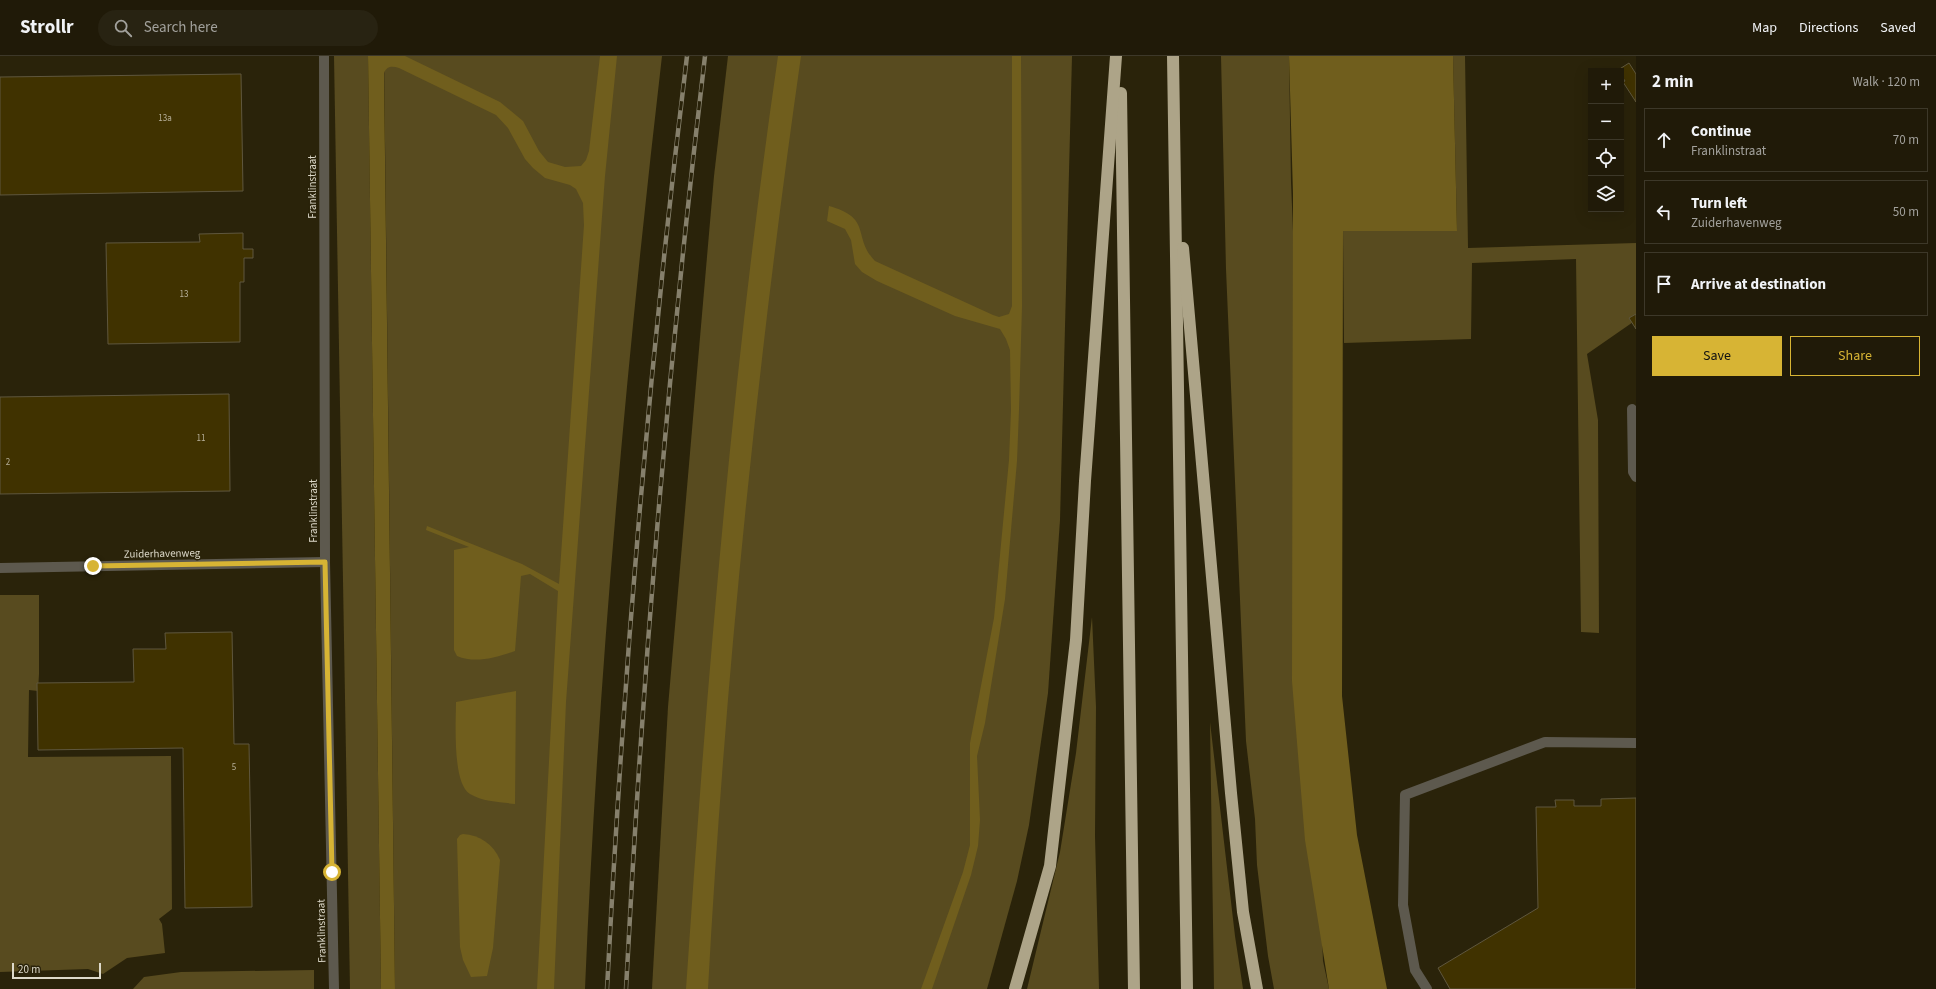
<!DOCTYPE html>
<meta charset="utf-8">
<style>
:root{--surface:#201a08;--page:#282312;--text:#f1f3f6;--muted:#a2a19c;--line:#3d3829;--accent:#d7b434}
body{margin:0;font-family:"Source Sans 3",sans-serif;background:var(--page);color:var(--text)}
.controls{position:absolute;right:12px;top:12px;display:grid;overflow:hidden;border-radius:0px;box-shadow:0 4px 16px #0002}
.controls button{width:36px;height:36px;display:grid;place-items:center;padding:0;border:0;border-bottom:1px solid var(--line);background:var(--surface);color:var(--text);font:20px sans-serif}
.scale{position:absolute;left:12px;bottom:10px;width:89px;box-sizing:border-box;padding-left:4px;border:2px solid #ddd9ca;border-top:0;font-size:11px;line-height:14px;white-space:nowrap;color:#ddd9ca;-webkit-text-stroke:3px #2a230a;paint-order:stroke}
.stop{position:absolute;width:12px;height:12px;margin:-9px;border:3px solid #d7b434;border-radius:50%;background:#fff}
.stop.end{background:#d7b434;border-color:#fff;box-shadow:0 1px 4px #0008}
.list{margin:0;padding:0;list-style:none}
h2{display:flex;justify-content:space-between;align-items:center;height:52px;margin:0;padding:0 16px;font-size:17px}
h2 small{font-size:13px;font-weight:400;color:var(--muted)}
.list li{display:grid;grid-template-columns:26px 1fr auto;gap:12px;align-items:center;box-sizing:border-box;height:64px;margin:0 8px 8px;padding:0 8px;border:1px solid var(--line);border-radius:0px}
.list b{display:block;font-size:15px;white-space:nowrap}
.list p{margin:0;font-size:13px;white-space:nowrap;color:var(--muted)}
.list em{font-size:13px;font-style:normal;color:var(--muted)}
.actions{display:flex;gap:8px;padding:12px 16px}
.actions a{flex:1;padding:9px 0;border:1px solid var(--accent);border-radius:0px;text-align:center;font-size:14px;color:var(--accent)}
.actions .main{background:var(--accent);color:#111}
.icon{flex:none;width:22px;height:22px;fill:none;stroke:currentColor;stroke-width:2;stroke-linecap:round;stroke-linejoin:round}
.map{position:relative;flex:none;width:1636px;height:933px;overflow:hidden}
header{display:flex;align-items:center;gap:24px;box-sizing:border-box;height:56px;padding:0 20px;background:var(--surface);border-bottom:1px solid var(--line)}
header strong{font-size:19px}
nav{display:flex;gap:22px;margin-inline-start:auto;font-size:14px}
.search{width:280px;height:36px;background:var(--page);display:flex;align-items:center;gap:10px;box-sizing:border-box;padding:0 14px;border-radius:22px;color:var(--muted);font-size:15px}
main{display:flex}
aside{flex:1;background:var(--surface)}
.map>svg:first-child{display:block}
.green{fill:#584b1f}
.water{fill:#705e1d}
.building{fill:#403200;stroke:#5f573e}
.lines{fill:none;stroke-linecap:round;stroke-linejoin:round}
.minor{stroke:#5d594e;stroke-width:10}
.highway{stroke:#ada488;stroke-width:12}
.rail-casing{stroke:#86806c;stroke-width:4.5}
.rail{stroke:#2a230a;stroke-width:3;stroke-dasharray:9;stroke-linecap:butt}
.route{stroke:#d7b434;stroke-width:5}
.labels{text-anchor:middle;stroke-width:3;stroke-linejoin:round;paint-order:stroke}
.number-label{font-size:9px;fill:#b6af98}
.street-label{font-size:11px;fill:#ddd9ca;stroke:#2a230a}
</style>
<header>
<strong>Strollr</strong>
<div class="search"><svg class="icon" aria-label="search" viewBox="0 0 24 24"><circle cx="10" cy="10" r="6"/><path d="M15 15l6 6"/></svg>Search here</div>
<nav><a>Map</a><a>Directions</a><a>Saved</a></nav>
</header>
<main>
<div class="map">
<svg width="1636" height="933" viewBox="0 0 1636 933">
<rect width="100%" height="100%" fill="#2a230a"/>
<!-- green -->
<g class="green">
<polygon points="334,0 368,0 381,933 350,933"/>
<path d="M 384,0 L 662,0 C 626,310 598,621 585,933 L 395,933 Z"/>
<polygon points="728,0 1072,0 1060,464 1048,637 1029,769 1017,825 987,933 652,933 668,651 714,120"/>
<polygon points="1221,0 1289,0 1291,126 1323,905 1329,933 1274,933 1268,900 1257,809 1255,763 1246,685 1226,213"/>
<polygon points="1453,0 1465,0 1468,192 1636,187 1636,264 1587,298 1598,364 1599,577 1581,576 1576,203 1472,207 1471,283 1344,287 1343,175 1457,175"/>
<polygon points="0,539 39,539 39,618 38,635 29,634 28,701 171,700 172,853 159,863 162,868 165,897 127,902 103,918 88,913 0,916"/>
<polygon points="1092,561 1096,651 1095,780 1099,933 1027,933 1060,796 1076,697"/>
<polygon points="1210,666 1235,880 1243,933 1214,933"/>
<polygon points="314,914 314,933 133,933 144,921 181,916"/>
</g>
<!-- water -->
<g class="water">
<path d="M 368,0 L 405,0 L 500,46 L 523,65 L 539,95 L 548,106 L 565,111 L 581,110 L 586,104 L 589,95 L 600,0 L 617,0 L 605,120 L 566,646 L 554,933 L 537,933 L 558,535 L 530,518 L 521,520 L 515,595 C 497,601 476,608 457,600 L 454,594 L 454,494 L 469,491 L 426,474 L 427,470 L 522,508 L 559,528 L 584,169 L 583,147 L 576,133 L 570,129 L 545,122 L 533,112 L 525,103 L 508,72 L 496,59 L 399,12 C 392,10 387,10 384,17 L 395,933 L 381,933 Z"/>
<path d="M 778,0 L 801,0 C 757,309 725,621 708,933 L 686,933 C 707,621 733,310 778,0 Z"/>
<path d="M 1012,0 L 1021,0 L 1022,250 L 1019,354 L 1017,405 L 1005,543 L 985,667 L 977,700 L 980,764 L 978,790 L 971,819 L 932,933 L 921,933 L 963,816 L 970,789 L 970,687 L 994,562 L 1009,404 L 1011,354 L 1010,294 L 1006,283 L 1000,273 L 955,260 L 877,225 L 862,216 L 855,208 L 851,184 L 845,173 L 827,165 L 829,150 C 873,162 852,181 875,205 L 993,259 L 999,261 L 1009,258 L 1012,250 Z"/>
<polygon points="1289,0 1453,0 1457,175 1343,175 1342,640 1357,779 1387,933 1329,933 1305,784 1292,625 1293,138"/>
<path d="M 516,635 L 515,748 C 501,746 483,746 470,738 C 452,727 456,666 456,646 Z"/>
<path d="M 463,778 C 480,779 493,788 500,804 L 493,892 L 487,920 L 471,921 L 463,904 L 460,891 L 457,783 L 460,779 Z"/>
</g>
<!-- building -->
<g class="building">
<polygon points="1629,7 1636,18 1636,46 1623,26 1625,25 1621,19 1621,15 1618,14"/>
<polygon points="241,18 243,135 0,139 0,21"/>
<polygon points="243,177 243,193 253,193 253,202 244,202 244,226 240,226 240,286 108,288 106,187 200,186 199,178"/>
<polygon points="1636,258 1636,273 1629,262"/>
<polygon points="229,338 230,435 0,438 0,341"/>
<polygon points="232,576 234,688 249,688 252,851 185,852 183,692 38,694 37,627 134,626 133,593 166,593 165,577"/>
<polygon points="1636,742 1636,933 1450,933 1438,912 1538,852 1536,751 1556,751 1555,744 1574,744 1574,750 1601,750 1601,743"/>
</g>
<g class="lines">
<!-- minor -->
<g class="minor">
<polyline points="324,0 325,506 334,933"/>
<polyline points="1632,353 1633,416 1636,421"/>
<polyline points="0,512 325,506"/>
<polyline points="1427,933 1415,914 1403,849 1405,739 1545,686 1636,687"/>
</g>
<!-- highway -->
<g class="highway">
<polyline points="1173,0 1187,933"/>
<polyline points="1121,37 1134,933"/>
<polyline points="1183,192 1231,737 1243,856 1257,933"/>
<polyline points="1015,933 1050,810 1076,584 1085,425 1116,0"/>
</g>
<defs>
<g id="rail">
<path d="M 607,933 C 623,621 649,310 687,0"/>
<path d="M 626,933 C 642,621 668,310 705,0"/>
</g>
</defs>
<!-- rail casing -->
<use href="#rail" class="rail-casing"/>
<!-- rail -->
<use href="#rail" class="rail"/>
</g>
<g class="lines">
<!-- route -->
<polyline class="route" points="93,510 325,506 332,816"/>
</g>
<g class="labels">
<!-- number labels -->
<g class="number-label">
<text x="165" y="65">13a</text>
<text x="184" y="241">13</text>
<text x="201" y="385">11</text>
<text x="8" y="409">2</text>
<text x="234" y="714">5</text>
</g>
<!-- street labels -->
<g class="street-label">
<text transform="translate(312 131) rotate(-90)" y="4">Franklinstraat</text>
<text transform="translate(313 455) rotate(-90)" y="4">Franklinstraat</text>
<text transform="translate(162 497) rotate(-1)" y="4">Zuiderhavenweg</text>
<text transform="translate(321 875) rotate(-91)" y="4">Franklinstraat</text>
</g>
</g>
</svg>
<div class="controls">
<button>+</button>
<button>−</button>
<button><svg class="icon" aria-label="locate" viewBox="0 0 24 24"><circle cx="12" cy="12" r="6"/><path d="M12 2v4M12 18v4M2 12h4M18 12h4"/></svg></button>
<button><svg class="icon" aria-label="layers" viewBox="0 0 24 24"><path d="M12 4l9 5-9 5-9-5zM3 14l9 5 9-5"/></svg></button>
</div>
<div class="scale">20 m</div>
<div class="stop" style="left:332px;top:816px"></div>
<div class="stop end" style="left:93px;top:510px"></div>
</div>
<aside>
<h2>2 min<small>Walk · 120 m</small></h2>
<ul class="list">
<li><svg class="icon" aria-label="ahead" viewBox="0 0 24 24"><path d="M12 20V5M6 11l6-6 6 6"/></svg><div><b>Continue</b><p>Franklinstraat</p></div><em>70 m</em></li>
<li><svg class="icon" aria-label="left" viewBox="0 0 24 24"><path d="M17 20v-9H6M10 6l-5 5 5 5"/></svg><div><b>Turn left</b><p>Zuiderhavenweg</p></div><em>50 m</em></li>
<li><svg class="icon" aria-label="arrive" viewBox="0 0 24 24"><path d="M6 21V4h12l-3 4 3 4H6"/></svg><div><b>Arrive at destination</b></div></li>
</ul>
<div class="actions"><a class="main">Save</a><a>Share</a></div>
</aside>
</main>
